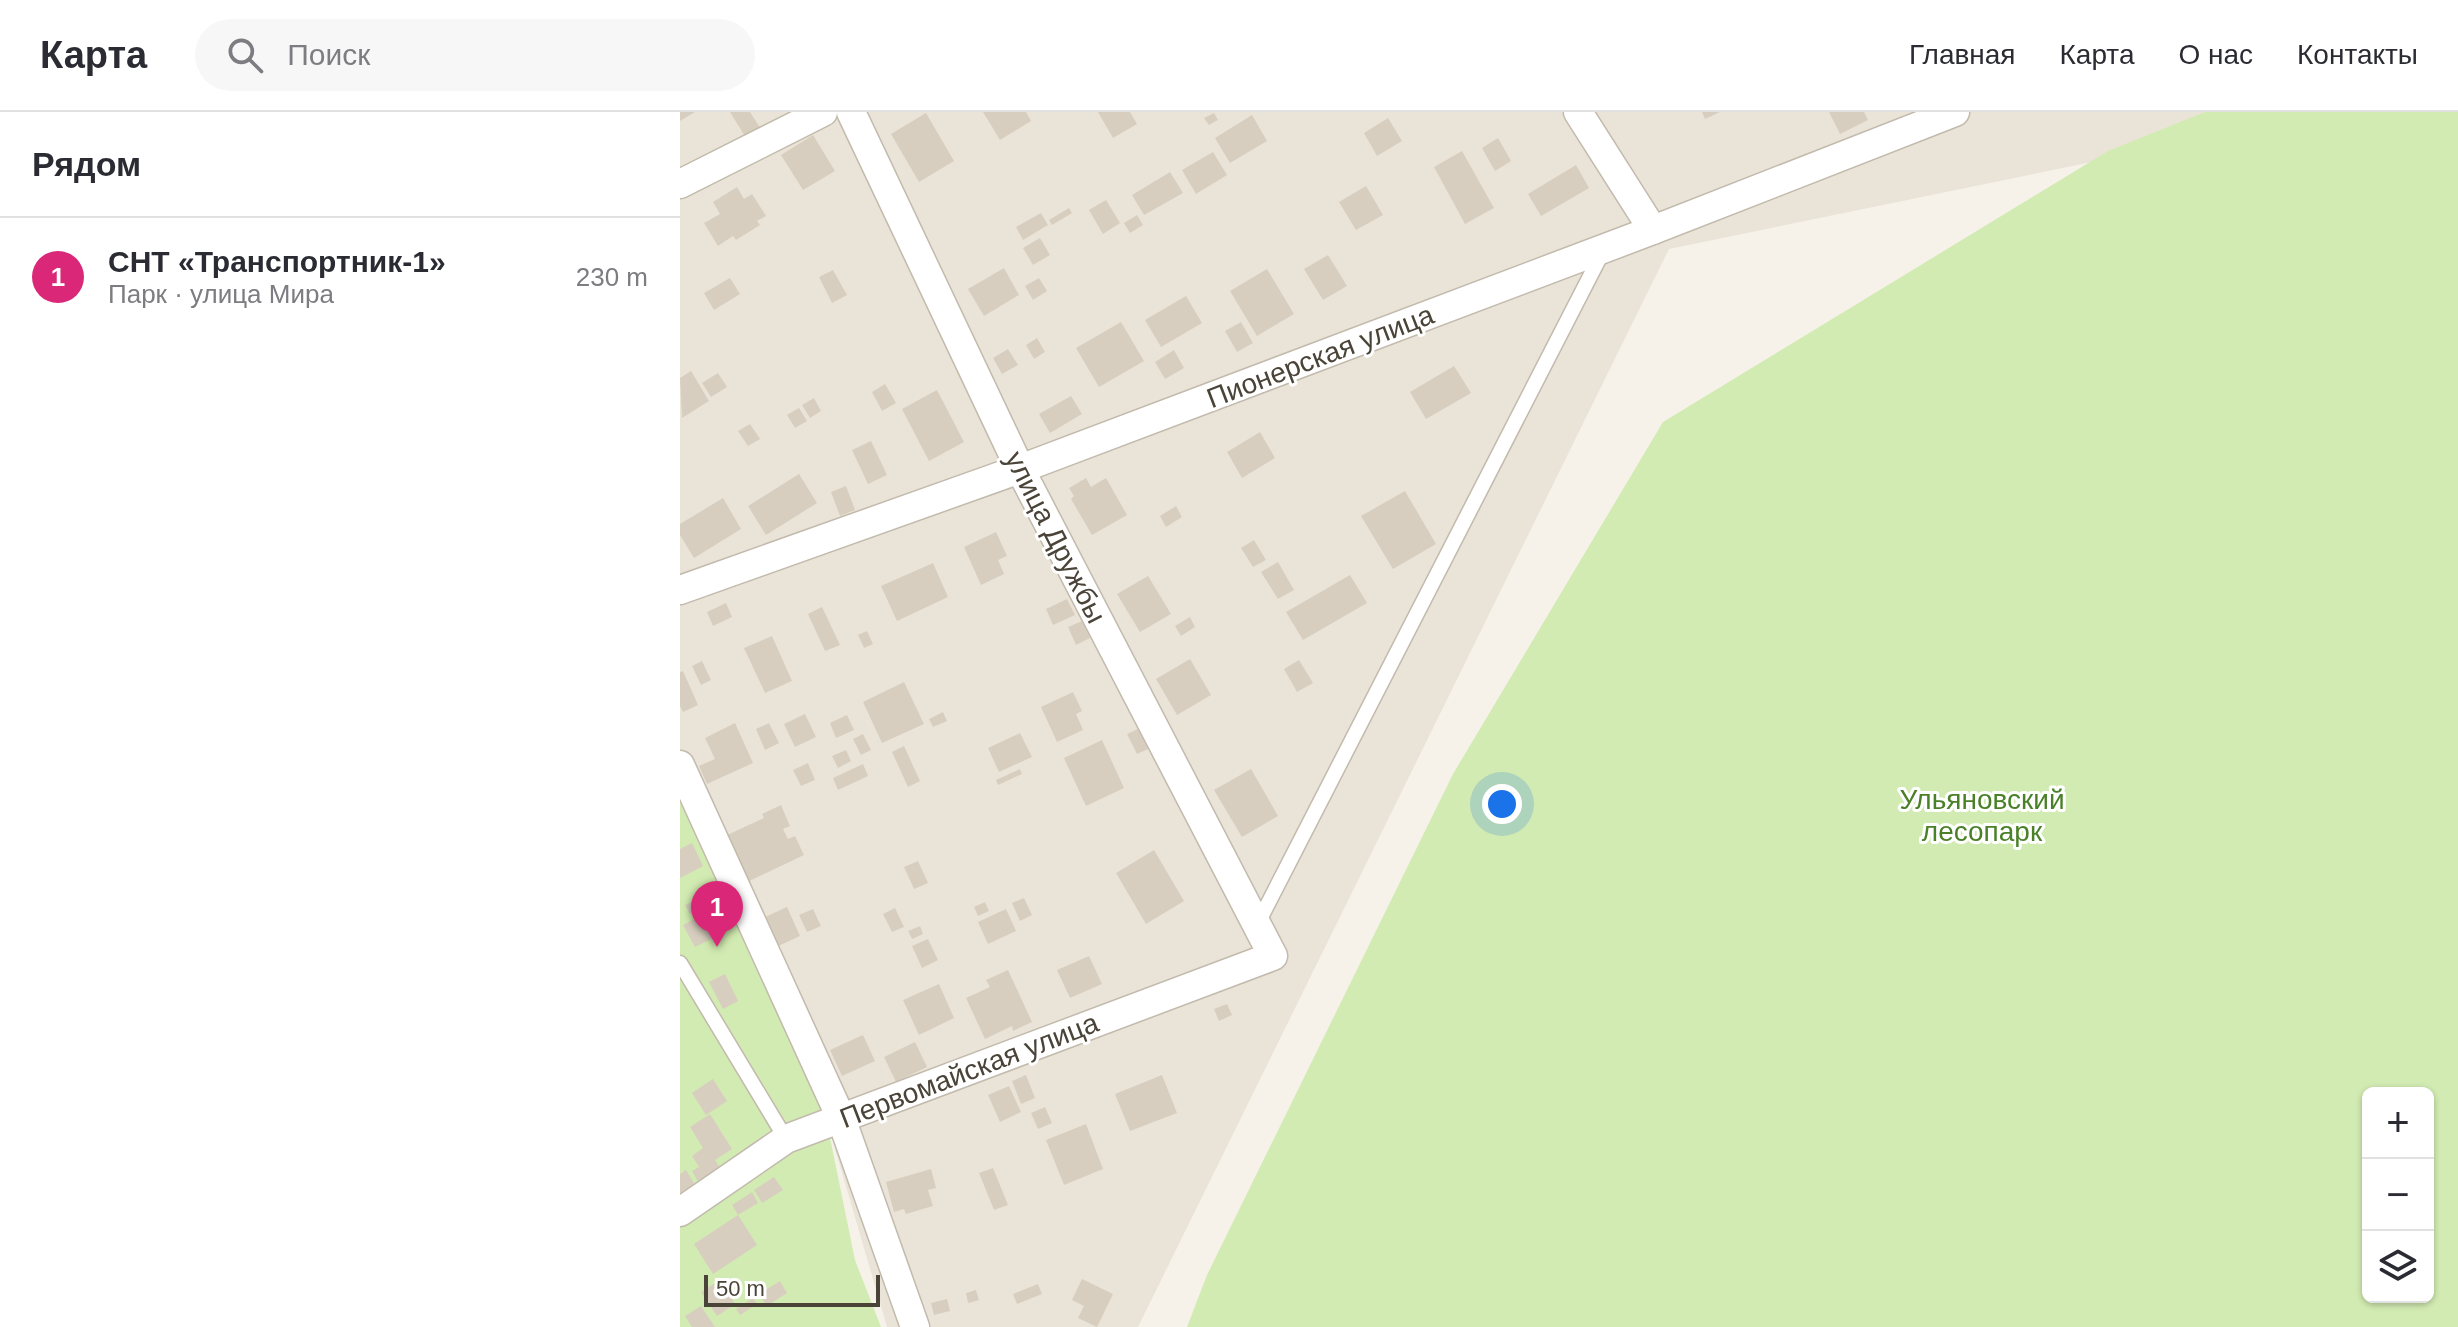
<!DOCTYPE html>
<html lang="ru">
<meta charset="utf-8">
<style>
:root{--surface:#fff;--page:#f7f7f7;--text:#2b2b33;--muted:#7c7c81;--line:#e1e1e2;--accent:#db2777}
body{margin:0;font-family:Helvetica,sans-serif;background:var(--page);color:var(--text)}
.controls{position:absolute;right:24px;bottom:24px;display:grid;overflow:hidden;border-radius:12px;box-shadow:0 2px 6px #0004}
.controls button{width:72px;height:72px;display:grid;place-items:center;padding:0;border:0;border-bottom:2px solid var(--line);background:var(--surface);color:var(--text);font:40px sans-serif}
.scale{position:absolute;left:24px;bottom:20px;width:176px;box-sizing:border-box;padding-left:8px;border:4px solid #4a4338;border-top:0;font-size:22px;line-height:28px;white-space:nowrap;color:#4a4338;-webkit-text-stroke:6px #fff;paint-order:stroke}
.you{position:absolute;left:822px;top:692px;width:28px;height:28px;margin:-20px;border:6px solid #fff;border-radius:50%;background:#1a73e8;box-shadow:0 0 0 12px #1a73e833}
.badge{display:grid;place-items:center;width:52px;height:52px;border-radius:50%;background:var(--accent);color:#fff;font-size:26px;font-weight:700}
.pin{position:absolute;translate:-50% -66px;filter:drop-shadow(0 2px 4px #0008)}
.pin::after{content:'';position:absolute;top:42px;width:28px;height:24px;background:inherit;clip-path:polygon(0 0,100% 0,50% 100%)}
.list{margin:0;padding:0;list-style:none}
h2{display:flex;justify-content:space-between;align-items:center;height:104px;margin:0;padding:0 32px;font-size:34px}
h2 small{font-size:26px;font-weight:400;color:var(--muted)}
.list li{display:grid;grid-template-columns:52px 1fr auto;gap:24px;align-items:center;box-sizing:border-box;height:120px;padding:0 32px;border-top:2px solid var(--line)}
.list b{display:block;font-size:30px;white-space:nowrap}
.list p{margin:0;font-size:26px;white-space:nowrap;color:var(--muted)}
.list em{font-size:26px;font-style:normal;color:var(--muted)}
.icon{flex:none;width:44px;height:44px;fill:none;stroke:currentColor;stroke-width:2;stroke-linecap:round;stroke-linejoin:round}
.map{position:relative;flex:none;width:1778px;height:1215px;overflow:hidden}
header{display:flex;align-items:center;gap:48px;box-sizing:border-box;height:112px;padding:0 40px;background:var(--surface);border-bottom:2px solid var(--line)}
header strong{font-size:38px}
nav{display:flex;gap:44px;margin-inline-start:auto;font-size:28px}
.search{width:560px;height:72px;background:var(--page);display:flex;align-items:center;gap:20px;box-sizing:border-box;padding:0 28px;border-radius:44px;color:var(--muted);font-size:30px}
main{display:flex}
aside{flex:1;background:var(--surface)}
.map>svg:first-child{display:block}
.residential{fill:#eae4d8}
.green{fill:#d2ebb2;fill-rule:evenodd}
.building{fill:#d8cebf}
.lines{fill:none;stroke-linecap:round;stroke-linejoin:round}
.service-casing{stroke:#c2baac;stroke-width:17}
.minor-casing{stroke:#c2baac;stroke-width:31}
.service{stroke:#fff;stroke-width:14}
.minor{stroke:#fff;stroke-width:28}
.labels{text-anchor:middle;stroke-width:6;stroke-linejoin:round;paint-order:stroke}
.street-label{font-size:28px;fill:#4a4338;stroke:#fff}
.park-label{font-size:28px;fill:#4a8027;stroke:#fff}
</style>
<header>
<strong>Карта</strong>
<div class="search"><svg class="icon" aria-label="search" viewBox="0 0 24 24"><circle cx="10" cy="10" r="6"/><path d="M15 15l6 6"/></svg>Поиск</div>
<nav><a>Главная</a><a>Карта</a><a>О нас</a><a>Контакты</a></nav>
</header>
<main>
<aside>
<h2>Рядом<small></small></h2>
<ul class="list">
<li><span class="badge">1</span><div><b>СНТ «Транспортник-1»</b><p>Парк · улица Мира</p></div><em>230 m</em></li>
</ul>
</aside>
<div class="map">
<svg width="1778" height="1215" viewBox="0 0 1778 1215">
<rect width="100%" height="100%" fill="#f6f2ea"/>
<!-- residential -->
<polygon class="residential" points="0,0 1655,0 989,137 458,1215 207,1215 146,1006 0,665"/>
<!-- green -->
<g class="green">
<path d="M 1525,0 L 1778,0 L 1778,1215 L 507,1215 L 527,1163 L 773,662 L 983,310 L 1428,39 ZM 1688,981 L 1748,981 L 1748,1185 L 1688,1185 Z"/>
<polygon points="0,665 146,1006 175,1148 201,1215 0,1215"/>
</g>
<!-- building -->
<g class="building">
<polygon points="0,0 15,0 0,9"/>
<polygon points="50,0 70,0 81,17 66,26"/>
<polygon points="303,0 346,0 351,9 320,28"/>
<polygon points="418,0 450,0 457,12 433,26"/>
<polygon points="1022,0 1040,0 1025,7"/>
<polygon points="1149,0 1184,0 1188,8 1160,22"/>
<polygon points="246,1 274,49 239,70 211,22"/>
<polygon points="534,1 538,8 529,13 524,6"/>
<polygon points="572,3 587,29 550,51 535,26"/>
<polygon points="708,6 722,29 697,44 684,21"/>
<polygon points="133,23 155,59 123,78 101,43"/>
<polygon points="818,26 831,49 815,59 802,36"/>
<polygon points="782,39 814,96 785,112 754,55"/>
<polygon points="533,40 547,63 516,82 502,58"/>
<polygon points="896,53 909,76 861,104 848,82"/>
<polygon points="490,60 503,81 464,103 452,83"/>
<polygon points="686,74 703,103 676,118 659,90"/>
<polygon points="57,75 64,87 72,82 86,104 77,109 80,113 56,128 53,124 38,134 24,111 40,102 33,90"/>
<polygon points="426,88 440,111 423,122 409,98"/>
<polygon points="389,96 392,101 372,113 369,108"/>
<polygon points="361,101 368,113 343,128 336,115"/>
<polygon points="457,103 463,113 450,121 444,111"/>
<polygon points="360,126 370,143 353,153 343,136"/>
<polygon points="648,143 667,174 643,188 624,157"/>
<polygon points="324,156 339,183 304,204 288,177"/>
<polygon points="587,157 614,202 577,224 550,179"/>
<polygon points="153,158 167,183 152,191 139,165"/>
<polygon points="50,166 60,182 34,198 24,181"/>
<polygon points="359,166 367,179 353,188 345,174"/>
<polygon points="506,184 522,211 481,235 465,208"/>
<polygon points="441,210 464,249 419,275 396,236"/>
<polygon points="561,210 573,231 557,240 545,219"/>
<polygon points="357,226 365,240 354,247 346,233"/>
<polygon points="328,237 338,253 322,262 313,246"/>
<polygon points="494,238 504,256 485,267 475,250"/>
<polygon points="774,254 791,281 746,307 730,280"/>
<polygon points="11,259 29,289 2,306 0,266"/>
<polygon points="38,261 47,275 31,285 22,271"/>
<polygon points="205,272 216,291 202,299 192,280"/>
<polygon points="257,278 284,330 249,349 222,297"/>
<polygon points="391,284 402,302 370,321 359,302"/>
<polygon points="134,286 141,299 130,306 122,293"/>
<polygon points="119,296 127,309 115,316 107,303"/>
<polygon points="70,312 80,327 68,334 58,319"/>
<polygon points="580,320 595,346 562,366 547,340"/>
<polygon points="191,329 207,363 188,372 172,338"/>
<polygon points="119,362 137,391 86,423 68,394"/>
<polygon points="406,366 411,375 426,366 447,403 412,423 391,387 394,384 389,376"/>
<polygon points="166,374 175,398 160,404 151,380"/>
<polygon points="725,379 756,432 713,457 681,404"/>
<polygon points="43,386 61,417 14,446 0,423 0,412"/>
<polygon points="496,394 502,405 486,415 480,404"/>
<polygon points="316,420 327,444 318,448 324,462 301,473 284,435"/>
<polygon points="574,428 586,448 573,455 561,436"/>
<polygon points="598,450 614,478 598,487 581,460"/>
<polygon points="253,451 268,485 217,509 201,474"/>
<polygon points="670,463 687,491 623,528 606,500"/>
<polygon points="468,464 491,502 460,520 437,482"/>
<polygon points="387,487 395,503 373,513 366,497"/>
<polygon points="46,491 52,505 33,514 27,500"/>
<polygon points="142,495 160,533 145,539 128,502"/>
<polygon points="510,505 515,515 501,524 495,514"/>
<polygon points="402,509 410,526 396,533 388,515"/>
<polygon points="187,519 193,532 184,536 178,523"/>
<polygon points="92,524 112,569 85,581 64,536"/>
<polygon points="510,547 531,583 497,603 476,567"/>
<polygon points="619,548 633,571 617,580 604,557"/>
<polygon points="22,549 31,568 21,573 12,554"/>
<polygon points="3,559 18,593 3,600 0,594 0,560"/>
<polygon points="224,570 244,612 202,631 183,590"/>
<polygon points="393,580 402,599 396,602 403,618 377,630 361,595"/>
<polygon points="263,600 267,609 253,615 249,607"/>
<polygon points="125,602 136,625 115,635 104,612"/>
<polygon points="167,603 174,618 156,626 150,611"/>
<polygon points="55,611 73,651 27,672 19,654 35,647 25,626"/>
<polygon points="89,611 99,631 85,638 76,617"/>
<polygon points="458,617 468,637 457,642 447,622"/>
<polygon points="340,621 352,645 319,660 308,636"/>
<polygon points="183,622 191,638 181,643 173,627"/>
<polygon points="422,628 444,676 406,694 384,646"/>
<polygon points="224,634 240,669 228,675 212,640"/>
<polygon points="166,638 171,649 158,656 152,644"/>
<polygon points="128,651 135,668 121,674 113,658"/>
<polygon points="183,652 188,664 158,678 153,666"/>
<polygon points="340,657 342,662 318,673 316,668"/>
<polygon points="571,657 598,704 562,725 534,678"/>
<polygon points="101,693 110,714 103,717 108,727 115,724 124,743 67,770 45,724 84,706 82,702"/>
<polygon points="12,731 23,754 0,766 0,737"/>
<polygon points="474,738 504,789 466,812 436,761"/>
<polygon points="238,749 248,771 234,777 224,755"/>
<polygon points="344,786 352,803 340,809 332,791"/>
<polygon points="14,789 19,798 10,802 5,793"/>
<polygon points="305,790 309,799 298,804 294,795"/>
<polygon points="107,795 120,824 96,835 83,806"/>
<polygon points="215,796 224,815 212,820 203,802"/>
<polygon points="133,797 141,814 127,820 119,803"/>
<polygon points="326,797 336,819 308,832 298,810"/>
<polygon points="28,800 39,823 15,835 3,813"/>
<polygon points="240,814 243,822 232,827 228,819"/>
<polygon points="248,827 258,848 242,856 232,834"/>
<polygon points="409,844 422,872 390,886 377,858"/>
<polygon points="328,858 352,910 333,919 332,914 305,927 286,886 310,875 306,868"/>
<polygon points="45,862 58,889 43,897 29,870"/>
<polygon points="259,872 274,906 239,923 223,888"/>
<polygon points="547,892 552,903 539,909 534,897"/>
<polygon points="183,923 195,949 162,964 150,938"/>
<polygon points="235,930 247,955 216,970 204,945"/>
<polygon points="346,963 355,986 341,992 332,969"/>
<polygon points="482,963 497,1001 450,1019 435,982"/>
<polygon points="33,967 47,989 26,1003 12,981"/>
<polygon points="329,974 341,1000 320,1010 308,983"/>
<polygon points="365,995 372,1011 358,1017 351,1001"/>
<polygon points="30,1002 52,1037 35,1048 42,1059 20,1073 12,1059 19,1055 12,1044 23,1036 10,1015"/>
<polygon points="406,1012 423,1057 384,1073 366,1028"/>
<polygon points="313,1056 328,1093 314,1098 299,1061"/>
<polygon points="251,1057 256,1076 248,1078 253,1094 226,1102 224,1097 214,1100 206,1070"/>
<polygon points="6,1058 17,1076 0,1087 0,1062"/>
<polygon points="94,1065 103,1078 82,1091 74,1078"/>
<polygon points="72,1080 78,1091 58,1103 52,1093"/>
<polygon points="58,1103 77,1133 33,1162 14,1132"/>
<polygon points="402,1167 433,1182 417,1215 398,1206 404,1194 392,1188"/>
<polygon points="40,1168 55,1192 37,1204 21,1180"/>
<polygon points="100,1169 107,1181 87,1194 79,1182"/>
<polygon points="358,1172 362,1182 337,1192 333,1182"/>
<polygon points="296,1178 299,1188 288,1191 286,1181"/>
<polygon points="73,1186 77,1192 60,1203 56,1197"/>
<polygon points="267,1187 270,1199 254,1203 251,1191"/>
<polygon points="21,1194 35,1215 12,1215 5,1204"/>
</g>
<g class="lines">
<defs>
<g id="service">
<polyline points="577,813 922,141"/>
<polyline points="0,851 106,1027"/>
</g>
<g id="minor">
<polyline points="898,0 973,118"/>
<polyline points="0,72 143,0"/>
<polyline points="0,478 340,357 973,118 1275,0"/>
<polyline points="0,653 161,1006 235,1215"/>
<polyline points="0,1100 106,1027 593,844 340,357 171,0"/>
</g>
</defs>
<!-- service casing -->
<use href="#service" class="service-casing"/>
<!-- minor casing -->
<use href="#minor" class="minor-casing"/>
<!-- service -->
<use href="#service" class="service"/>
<!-- minor -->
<use href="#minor" class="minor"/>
</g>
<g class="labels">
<!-- street labels -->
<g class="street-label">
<text transform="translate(640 244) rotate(-21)" y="10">Пионерская улица</text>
<text transform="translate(376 425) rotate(63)" y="10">улица Дружбы</text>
<text transform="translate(289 958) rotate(-21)" y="10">Первомайская улица</text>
</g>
<!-- park labels -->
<g class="park-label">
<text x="1302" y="697">Ульяновский<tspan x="1302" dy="32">лесопарк</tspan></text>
</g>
</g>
</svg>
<div class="controls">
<button>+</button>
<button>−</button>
<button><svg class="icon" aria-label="layers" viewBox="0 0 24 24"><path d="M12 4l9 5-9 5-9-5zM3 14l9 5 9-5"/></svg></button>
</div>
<div class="scale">50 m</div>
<div class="you"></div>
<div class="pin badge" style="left:37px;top:835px">1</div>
</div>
</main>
